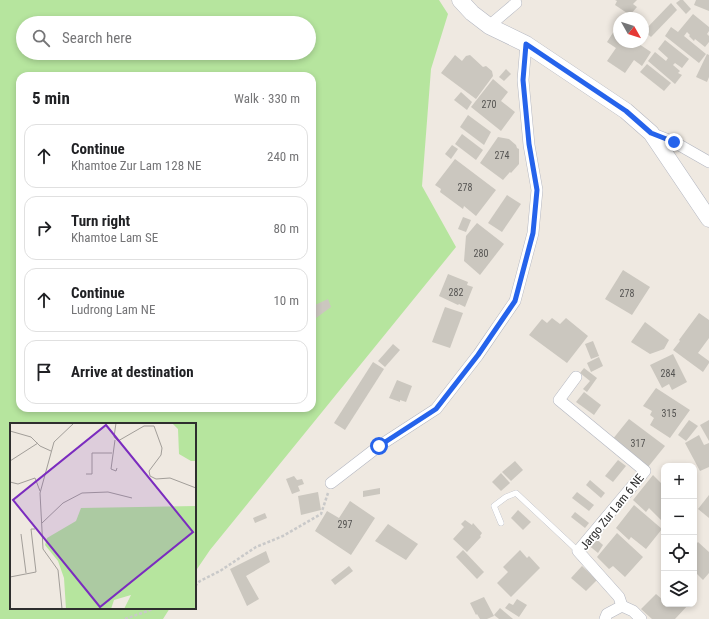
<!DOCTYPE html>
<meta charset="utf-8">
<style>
:root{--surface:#fff;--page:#f6f6f6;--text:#202124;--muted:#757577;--line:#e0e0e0}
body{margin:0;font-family:"Roboto Condensed",sans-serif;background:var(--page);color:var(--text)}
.controls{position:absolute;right:12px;bottom:12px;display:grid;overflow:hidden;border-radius:8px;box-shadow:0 2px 6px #0003}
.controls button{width:36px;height:36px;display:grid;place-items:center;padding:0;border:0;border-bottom:1px solid var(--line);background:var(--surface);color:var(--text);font:20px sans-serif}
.compass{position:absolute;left:613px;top:12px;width:36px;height:36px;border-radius:50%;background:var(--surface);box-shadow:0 2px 6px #0003;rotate:129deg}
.stop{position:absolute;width:12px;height:12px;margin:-9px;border:3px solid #2563eb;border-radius:50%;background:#fff}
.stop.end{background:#2563eb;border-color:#fff;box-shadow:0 1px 4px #0008}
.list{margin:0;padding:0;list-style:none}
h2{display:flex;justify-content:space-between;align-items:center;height:52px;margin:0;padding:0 16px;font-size:17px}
h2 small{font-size:13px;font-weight:400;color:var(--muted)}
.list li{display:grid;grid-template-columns:26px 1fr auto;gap:12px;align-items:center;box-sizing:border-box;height:64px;margin:0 8px 8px;padding:0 8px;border:1px solid var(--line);border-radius:12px}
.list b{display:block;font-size:15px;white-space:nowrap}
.list p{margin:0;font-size:13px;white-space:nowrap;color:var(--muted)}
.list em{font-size:13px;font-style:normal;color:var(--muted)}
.icon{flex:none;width:22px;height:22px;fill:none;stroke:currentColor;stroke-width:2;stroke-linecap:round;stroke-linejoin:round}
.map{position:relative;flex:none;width:709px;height:619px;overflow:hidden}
.search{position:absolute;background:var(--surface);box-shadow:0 2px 6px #0003;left:16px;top:16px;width:300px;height:44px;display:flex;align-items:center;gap:10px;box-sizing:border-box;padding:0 14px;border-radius:22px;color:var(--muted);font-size:15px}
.panel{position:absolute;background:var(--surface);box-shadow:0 2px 6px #0003;left:16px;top:72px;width:300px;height:340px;border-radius:12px}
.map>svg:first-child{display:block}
.green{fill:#b6e59e;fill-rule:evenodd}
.building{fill:#cbc7bf}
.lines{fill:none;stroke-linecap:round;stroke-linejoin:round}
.lane-casing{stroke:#b4b7c1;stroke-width:6}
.street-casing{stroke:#b4b7c1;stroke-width:12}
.secondary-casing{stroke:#b4b7c1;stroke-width:17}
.path{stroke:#c9c9c9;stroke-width:2.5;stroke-dasharray:3 2;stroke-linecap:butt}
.lane{stroke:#fff;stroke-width:5.5}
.street{stroke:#fff;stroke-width:11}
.secondary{stroke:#fff;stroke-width:16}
.route{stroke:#2563eb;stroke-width:5}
.labels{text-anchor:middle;stroke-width:3.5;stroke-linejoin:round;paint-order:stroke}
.number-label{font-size:10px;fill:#555452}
.street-label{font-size:12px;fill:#2e2e2e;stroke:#fff}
.inset-road{fill:none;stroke:#a29e99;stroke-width:1}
.view{fill:#7b2cbf;fill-opacity:0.15;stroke:#7b2cbf;stroke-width:2}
.inset-edge{fill:none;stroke:#2e2e2e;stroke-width:2}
</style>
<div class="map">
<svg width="709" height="619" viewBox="0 0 709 619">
<rect width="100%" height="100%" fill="#efe9e1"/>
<!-- green -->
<path class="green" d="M 0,0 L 439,0 L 448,14 L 431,69 L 422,186 L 456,247 L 210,550 L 195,572 L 195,424 L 11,424 L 11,608 L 170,608 L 163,619 L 0,619 ZM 23,23 L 309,23 L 309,53 L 23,53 ZM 20,76 L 312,76 L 312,408 L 20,408 Z"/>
<!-- building -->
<g class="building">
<polygon points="615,0 637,0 633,4 637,7 630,15 615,5 617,1"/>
<polygon points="680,0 683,0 691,9 686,14 676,3"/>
<polygon points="696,0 709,0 709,11 694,5"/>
<polygon points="671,3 677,10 651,37 644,31"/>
<polygon points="693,14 709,27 709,31 707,34 709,36 709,42 705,47 695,39 694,41 689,36 690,35 687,32 684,36 706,54 699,63 665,36 671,27 678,32"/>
<polygon points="616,28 619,30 619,42 636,42 651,52 642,66 634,60 625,73 607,61 616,48 607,42"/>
<polygon points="665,40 689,59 682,68 675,63 673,65 680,71 678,73 682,75 675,84 648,61 655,52 666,61 668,58 658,49"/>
<polygon points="707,54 709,55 709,77 707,82 696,77"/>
<polygon points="455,55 462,61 466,56 470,55 483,67 486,66 492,71 493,76 476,99 441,73"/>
<polygon points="647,64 671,83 664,91 640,72"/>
<polygon points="506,69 511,74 504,81 499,77"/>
<polygon points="493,79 508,92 501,101 515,112 501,131 471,107"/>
<polygon points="461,92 472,102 467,110 454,100"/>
<polygon points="468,115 491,132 484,145 460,127"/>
<polygon points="462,134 483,150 476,160 455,144"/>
<polygon points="498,137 509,139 516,145 517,148 519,149 519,164 511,173 510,172 503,180 480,163"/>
<polygon points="452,145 458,149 451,159 445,154"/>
<polygon points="455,159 496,190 476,216 464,206 463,209 440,192 441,189 435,185"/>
<polygon points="507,195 521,204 502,232 488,223"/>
<polygon points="463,217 471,220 466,232 458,229"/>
<polygon points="477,223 504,244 480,275 464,261 466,236"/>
<polygon points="623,270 650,287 632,315 605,299"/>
<polygon points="448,274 468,282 467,285 473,287 465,307 459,304 458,305 439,296"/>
<polygon points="328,299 331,307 312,321 312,308 315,305"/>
<polygon points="445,307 463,313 450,348 432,342"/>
<polygon points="699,313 709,320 709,338 698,353 709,361 709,363 703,372 673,350 680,341 679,340"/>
<polygon points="552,318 560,324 566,318 588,336 567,363 529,335 542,319 547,323"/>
<polygon points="645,322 669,340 664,349 650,354 631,342"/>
<polygon points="593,341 599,356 591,359 585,344"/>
<polygon points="393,344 400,350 385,367 378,361"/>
<polygon points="673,354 687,382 672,390 669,384 662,388 650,365"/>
<polygon points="599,357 603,366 591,372 587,363"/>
<polygon points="373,362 384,369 345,430 334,423"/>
<polygon points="584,368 597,378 587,392 583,389 590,381 580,373"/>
<polygon points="397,380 412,386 406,402 400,400 400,402 389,398"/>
<polygon points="656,388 690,410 670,438 650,425 654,418 650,415 652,411 643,406"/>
<polygon points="584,392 601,405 594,415 576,402"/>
<polygon points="629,419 665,446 648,467 612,440"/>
<polygon points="689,420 698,426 686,441 678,435"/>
<polygon points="709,420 709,441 700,425"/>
<polygon points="699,435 704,445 709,443 709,467 700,471 685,443"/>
<polygon points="618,460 626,466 613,482 605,476"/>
<polygon points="515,461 523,470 511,481 502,472"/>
<polygon points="501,473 510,483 501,491 492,482"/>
<polygon points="653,475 664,486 664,518 662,521 649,508 646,512 633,500"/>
<polygon points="294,476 297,480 302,479 304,484 298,486 300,491 292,494 286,479"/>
<polygon points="590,480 605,493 601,498 586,485"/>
<polygon points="380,488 380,494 363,497 363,491"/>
<polygon points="318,492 321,510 301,515 298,496"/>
<polygon points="577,492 594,505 589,511 572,498"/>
<polygon points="709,495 709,518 698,509"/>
<polygon points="350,501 375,518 351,555 315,531 327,511 339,518"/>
<polygon points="634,505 662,529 646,549 631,537 629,540 616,528"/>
<polygon points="518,510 531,522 523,530 511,518"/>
<polygon points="575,512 589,523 585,528 571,517"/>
<polygon points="265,513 267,518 255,523 253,518"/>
<polygon points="465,520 472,525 473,523 482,533 480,536 481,537 467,552 453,539 464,527 461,524"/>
<polygon points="388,524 418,544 406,560 375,541"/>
<polygon points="617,533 643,557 625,577 613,566 609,569 597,557"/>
<polygon points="594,537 603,545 598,553 587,544"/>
<polygon points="698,542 709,552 709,573 703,580 695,572 694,573 694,546"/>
<polygon points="463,550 484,572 477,579 456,557"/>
<polygon points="520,550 527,558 529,556 540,568 511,597 497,583 508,572 503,567"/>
<polygon points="266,551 270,562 246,576 259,599 247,606 230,569"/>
<polygon points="349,566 353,571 335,585 331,580"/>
<polygon points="582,566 597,580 586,591 571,578"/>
<polygon points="656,594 663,600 664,598 664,604 689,604 675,619 652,619 641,609"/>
<polygon points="484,597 494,616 487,619 480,619 477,614 476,615 470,603"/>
<polygon points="517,599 527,605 519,617 505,608 509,603 513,605"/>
<polygon points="500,608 513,619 499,619 494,615"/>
</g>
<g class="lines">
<defs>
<polyline id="lane" points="501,523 494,506 506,497 516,493 578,551"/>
<g id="street">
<polyline points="489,26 516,3"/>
<polyline points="651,133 674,142 709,162"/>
<polyline points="576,377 559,400 645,471 578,551 619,597 622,606"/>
<polyline points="331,483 379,446 436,409 478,355 515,301 533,233 537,190 529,145 523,80 526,44"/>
<polyline points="605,619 607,614 622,606 633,611 641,619"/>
</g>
<polyline id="secondary" points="460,0 472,13 489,26 526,44 626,111 651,133 709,219"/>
</defs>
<!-- lane casing -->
<use href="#lane" class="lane-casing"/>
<!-- street casing -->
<use href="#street" class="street-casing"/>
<!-- secondary casing -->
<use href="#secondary" class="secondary-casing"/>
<!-- path -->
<g class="path">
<polyline points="195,586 200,581 220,571 256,547 283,536 321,514 328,493"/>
<polyline points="125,619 156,608"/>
</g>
<!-- lane -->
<use href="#lane" class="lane"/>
<!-- street -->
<use href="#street" class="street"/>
<!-- secondary -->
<use href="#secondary" class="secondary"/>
</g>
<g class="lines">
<!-- route -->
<polyline class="route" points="379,446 436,409 478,355 515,301 533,233 537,190 529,144 523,80 526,44 626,111 651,133 674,142"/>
</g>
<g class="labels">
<!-- number labels -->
<g class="number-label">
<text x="489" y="108">270</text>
<text x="502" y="159">274</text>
<text x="465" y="191">278</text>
<text x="481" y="257">280</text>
<text x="456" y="296">282</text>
<text x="627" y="297">278</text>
<text x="668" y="377">284</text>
<text x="669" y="417">315</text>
<text x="638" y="447">317</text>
<text x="345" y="528">297</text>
</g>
<!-- street labels -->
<g class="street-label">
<text transform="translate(612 512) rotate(-51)" y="4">Jargo Zur Lam 6 NE</text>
</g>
</g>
<!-- overview -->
<g transform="translate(10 423)">
<rect width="186" height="186" fill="#efe9e1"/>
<path d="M 162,0 L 186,0 L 186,38 L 181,38 L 169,31 L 168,6 ZM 186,83 L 186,186 L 114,186 L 121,172 L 104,177 L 101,186 L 56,186 L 54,155 L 48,138 L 35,122 L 37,115 L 66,98 L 71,85 Z" fill="#b6e59e"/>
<path class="inset-road" d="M 106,0 L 104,14 L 108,18 L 134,3 L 144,3 L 152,25 L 151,32 L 139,48 L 140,53 L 146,56 L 160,55 L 186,65M 0,8 L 21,14 L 30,23 L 41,28M 105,17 L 101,46 L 106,48 L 107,45M 0,38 L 28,20M 76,51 L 82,51 L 82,30 L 102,30M 0,59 L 8,61 L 25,55 L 30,68M 32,100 L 53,80 L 72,70 L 98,69 L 122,75M 11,111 L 16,150M 0,154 L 26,149 L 21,106 L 25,106M 52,186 L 48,147 L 33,126 L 30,70 L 44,19 L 64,0"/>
<path class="view" d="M 96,2 L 183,109 L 90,184 L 3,77 Z"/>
<rect width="186" height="186" class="inset-edge"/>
</g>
</svg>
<div class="controls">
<button>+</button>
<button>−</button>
<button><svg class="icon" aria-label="locate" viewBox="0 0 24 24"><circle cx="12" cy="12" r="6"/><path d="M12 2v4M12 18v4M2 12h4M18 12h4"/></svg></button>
<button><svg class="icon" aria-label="layers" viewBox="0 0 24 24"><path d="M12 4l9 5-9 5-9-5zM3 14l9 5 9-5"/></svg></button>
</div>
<svg class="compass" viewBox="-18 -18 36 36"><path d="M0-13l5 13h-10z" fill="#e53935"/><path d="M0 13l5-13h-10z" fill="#757577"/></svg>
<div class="stop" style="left:379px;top:446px"></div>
<div class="stop end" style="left:674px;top:142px"></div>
<div class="search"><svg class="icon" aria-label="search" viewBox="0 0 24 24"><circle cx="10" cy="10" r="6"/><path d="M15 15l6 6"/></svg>Search here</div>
<section class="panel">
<h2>5 min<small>Walk · 330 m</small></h2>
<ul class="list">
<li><svg class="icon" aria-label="ahead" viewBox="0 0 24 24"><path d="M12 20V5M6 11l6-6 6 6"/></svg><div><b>Continue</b><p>Khamtoe Zur Lam 128 NE</p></div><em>240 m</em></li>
<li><svg class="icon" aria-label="right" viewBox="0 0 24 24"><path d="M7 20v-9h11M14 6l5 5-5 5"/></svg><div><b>Turn right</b><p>Khamtoe Lam SE</p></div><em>80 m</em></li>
<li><svg class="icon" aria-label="ahead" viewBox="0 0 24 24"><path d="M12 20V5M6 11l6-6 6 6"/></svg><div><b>Continue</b><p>Ludrong Lam NE</p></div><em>10 m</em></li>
<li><svg class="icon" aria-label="arrive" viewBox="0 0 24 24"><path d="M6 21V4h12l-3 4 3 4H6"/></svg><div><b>Arrive at destination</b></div></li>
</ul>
</section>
</div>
